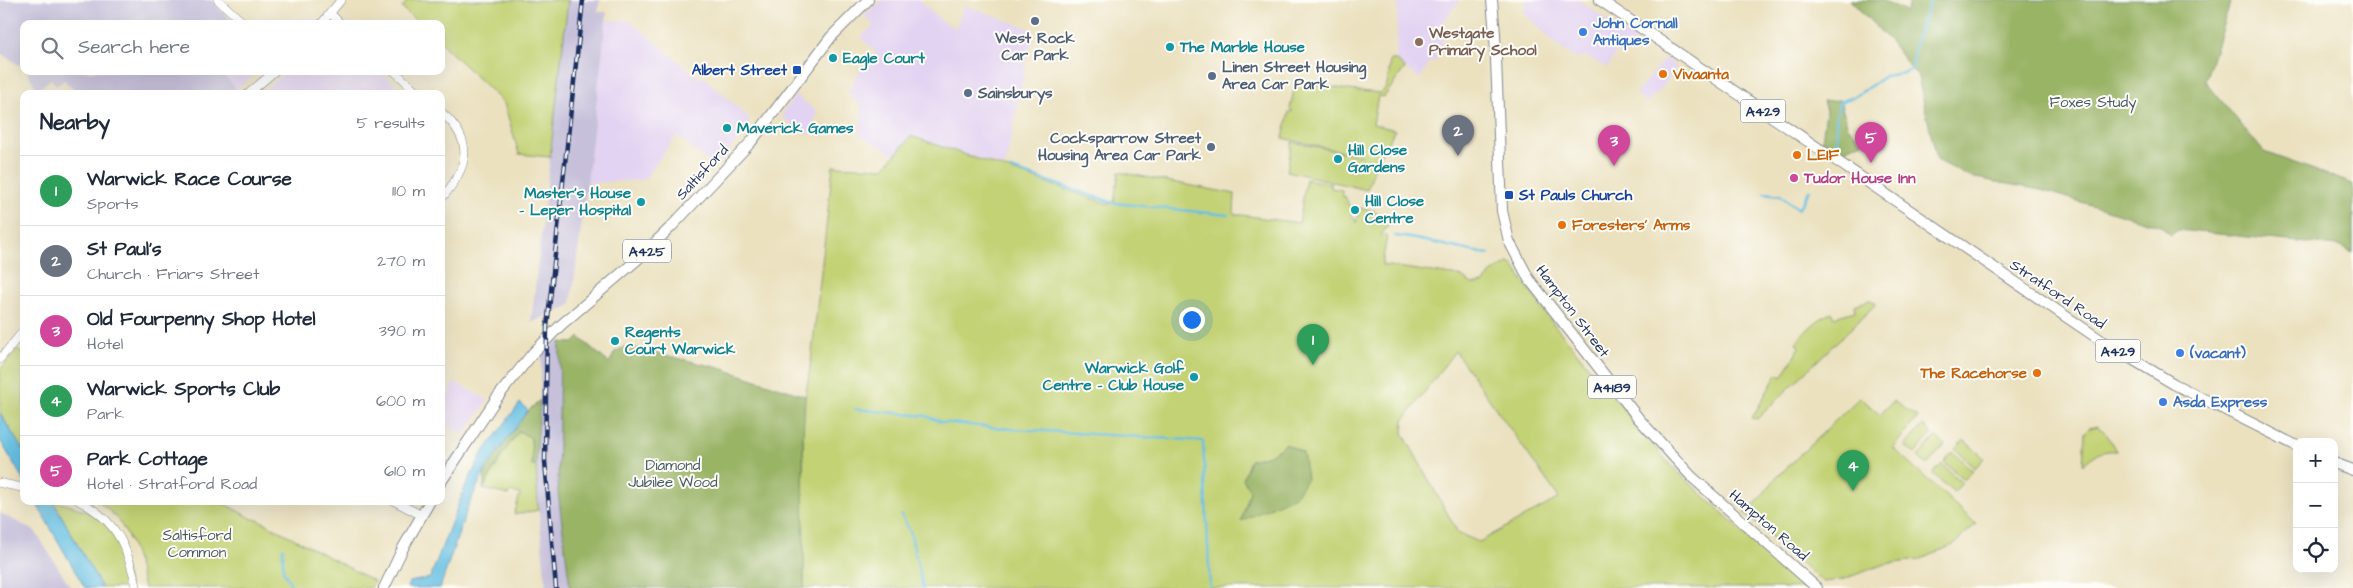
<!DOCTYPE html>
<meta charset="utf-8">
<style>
:root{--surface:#fff;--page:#f6f6f7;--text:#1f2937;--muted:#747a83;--line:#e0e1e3;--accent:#b5179e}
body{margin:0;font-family:"Architects Daughter",sans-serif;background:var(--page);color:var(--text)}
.controls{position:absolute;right:15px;bottom:15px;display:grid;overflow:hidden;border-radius:10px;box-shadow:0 5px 20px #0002}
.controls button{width:45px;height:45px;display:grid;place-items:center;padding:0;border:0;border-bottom:1px solid var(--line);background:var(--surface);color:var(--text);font:25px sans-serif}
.you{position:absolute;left:1191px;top:319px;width:18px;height:18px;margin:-12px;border:4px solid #fff;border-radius:50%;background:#1a73e8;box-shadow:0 0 0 8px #1a73e833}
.badge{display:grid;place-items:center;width:32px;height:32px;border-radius:50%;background:var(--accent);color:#fff;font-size:16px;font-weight:700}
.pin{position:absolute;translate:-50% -41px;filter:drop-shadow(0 1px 2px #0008)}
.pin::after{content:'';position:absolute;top:26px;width:18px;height:15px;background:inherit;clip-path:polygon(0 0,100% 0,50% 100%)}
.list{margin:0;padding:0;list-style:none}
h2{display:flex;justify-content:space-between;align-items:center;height:65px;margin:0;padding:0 20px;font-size:21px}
h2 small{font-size:16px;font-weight:400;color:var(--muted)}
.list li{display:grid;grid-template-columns:32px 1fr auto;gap:15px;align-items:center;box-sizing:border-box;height:70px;padding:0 20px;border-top:1px solid var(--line)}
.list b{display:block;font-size:19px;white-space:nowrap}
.list p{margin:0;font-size:16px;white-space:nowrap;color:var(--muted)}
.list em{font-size:16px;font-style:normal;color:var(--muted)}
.icon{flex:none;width:28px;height:28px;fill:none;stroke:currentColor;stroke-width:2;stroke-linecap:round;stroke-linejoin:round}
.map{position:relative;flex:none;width:2353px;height:588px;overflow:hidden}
.search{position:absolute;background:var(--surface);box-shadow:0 5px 20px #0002;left:20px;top:20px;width:425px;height:55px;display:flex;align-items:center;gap:12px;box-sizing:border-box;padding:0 18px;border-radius:10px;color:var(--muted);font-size:19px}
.panel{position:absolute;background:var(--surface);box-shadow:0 5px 20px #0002;left:20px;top:90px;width:425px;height:415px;border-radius:10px}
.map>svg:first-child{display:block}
.built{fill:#e3d3f2}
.industrial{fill:#c6c0da}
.green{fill:#c3d275;stroke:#6f806a;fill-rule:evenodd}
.forest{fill:#9ab466;stroke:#5a7262}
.water{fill:#65bfe2;stroke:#4077a0}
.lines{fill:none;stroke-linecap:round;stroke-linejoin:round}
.stream{stroke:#65bfe2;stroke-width:2.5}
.tertiary-casing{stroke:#83888e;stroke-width:9}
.primary-casing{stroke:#83888e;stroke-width:12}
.tertiary{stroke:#fff;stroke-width:8}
.primary{stroke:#fff;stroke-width:10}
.rail-casing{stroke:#1b2f5e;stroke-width:4.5}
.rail{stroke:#fdfcf7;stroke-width:2.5;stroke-dasharray:8;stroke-linecap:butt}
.service-dot{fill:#5c6f8a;stroke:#fdfcf7;stroke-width:2}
.shop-dot{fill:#3f7fe0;stroke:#fdfcf7;stroke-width:2}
.education-dot{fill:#8d6e63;stroke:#fdfcf7;stroke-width:2}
.culture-dot{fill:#0f9aa8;stroke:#fdfcf7;stroke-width:2}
.transit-dot{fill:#1a4fb4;stroke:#fdfcf7;stroke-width:2}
.food-dot{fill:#e8710a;stroke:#fdfcf7;stroke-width:2}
.hotel-dot{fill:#d1479c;stroke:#fdfcf7;stroke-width:2}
.labels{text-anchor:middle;stroke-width:4;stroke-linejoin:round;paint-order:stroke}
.shield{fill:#fdfcf7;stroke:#5f6c8c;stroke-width:1}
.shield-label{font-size:14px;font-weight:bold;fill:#1b2f5e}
.shop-label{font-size:15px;font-weight:bold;fill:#366cbe;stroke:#fdfcf7;text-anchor:start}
.education-label{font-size:15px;font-weight:bold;fill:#785e54;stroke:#fdfcf7;text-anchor:start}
.service-label{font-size:15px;font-weight:bold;fill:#4e5e75;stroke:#fdfcf7;text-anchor:start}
.culture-label{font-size:15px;font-weight:bold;fill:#0d838f;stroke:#fdfcf7;text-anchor:start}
.transit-label{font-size:15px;font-weight:bold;fill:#164399;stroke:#fdfcf7;text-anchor:end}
.food-label{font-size:15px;font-weight:bold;fill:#c56008;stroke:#fdfcf7;text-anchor:start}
.park-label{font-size:15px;fill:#455864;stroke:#fdfcf7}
.street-label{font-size:15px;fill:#1b2f5e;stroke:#fdfcf7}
.hotel-label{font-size:15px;font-weight:bold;fill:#b23c85;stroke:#fdfcf7;text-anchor:start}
</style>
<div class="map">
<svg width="2353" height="588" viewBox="0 0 2353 588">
<rect width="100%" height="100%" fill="#fdfcf7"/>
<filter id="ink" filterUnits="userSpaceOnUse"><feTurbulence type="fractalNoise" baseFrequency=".02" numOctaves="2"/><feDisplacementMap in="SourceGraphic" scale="10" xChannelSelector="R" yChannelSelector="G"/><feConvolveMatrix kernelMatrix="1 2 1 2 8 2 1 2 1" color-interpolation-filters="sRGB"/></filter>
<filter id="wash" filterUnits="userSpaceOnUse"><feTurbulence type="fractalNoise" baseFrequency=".0096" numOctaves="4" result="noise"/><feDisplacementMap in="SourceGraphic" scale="20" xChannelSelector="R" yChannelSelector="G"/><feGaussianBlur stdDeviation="1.12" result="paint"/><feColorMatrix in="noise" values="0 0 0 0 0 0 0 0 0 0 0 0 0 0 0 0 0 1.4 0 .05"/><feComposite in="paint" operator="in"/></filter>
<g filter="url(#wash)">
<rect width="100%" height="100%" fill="#ebe1bf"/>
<!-- built -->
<g class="built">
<polygon points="883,0 919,0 943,22 956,28 964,5 1034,30 1031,48 1029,47 1005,167 912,136 895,155 859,135 862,108 848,92 860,70 877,54 861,37 874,25 864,15"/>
<polygon points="1398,0 1460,0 1442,24 1447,28 1435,62 1430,61 1420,79 1396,62"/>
<polygon points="1524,0 1578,0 1635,39 1629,50 1621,46 1607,68 1584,55 1577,59 1560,48 1522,11 1528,5"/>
<polygon points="606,20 630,21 695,75 706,79 749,118 749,127 714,168 677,135 644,180 587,183"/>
<polygon points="1665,58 1677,67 1662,88 1646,103 1636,93"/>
<polygon points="221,71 260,71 236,89"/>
<polygon points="287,71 381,71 404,94 259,94"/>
<polygon points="796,95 817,112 812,131 807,135 782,117 783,112"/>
<polygon points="454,382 488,400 464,434 447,426 448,424 441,420 441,409"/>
</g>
<!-- industrial -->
<g class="industrial">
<polygon points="0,0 211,0 233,23 24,24 24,68 0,53"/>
<polygon points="568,0 600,0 598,12 607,12 587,183 571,305 531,323"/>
<polygon points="27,71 221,71 236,89 230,89 226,94 78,94 64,80 57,86 51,79 37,90"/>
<polygon points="555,342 560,342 558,491 570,588 546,588 536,482 542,355"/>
<polygon points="0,513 35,531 71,588 0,588"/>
</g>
<!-- green -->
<g class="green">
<polygon points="408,0 568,0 550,157 519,154 504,103 441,43 441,24 420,24 402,8"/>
<path d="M 1390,60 L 1396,60 L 1405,68 L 1384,97 L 1378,96 L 1373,124 L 1395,130 L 1377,161 L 1367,190 L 1287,171 L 1292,142 L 1362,156 L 1283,138 L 1289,112 L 1293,111 L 1290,109 L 1296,80 L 1348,90 L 1381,93 C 1391,84 1388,71 1390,60 Z"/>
<path d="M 911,136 L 1108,204 L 1114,203 L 1119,172 L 1235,194 L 1234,214 L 1299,223 L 1306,179 L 1331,184 L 1331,188 L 1342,190 L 1343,197 L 1345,196 L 1352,213 L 1351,217 L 1354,217 L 1356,223 L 1360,208 L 1375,211 L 1390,222 L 1381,235 L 1387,236 L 1382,265 L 1460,276 L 1472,284 L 1484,283 L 1491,273 L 1508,263 L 1512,264 L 1547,316 L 1670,465 L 1805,588 L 804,588 L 803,412 L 811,361 L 833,166 L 884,168 ZM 1455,351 L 1559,498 L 1479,542 L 1458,533 L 1403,433 L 1404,420 Z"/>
<path d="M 1870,300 L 1875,302 L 1875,305 L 1757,419 L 1752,418 L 1777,374 L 1782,377 L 1800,347 L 1796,343 C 1806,330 1816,320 1832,312 L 1834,317 L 1855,311 L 1854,305 Z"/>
<polygon points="17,349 24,355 24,452 0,413 0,370"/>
<polygon points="1860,397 1880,415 1893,401 1918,417 1893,448 1976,524 1953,545 1919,560 1885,564 1841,580 1823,582 1744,513 1755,504 1776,478"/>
<polygon points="1923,425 1932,434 1915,454 1905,446"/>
<path d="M 2097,426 L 2106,433 L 2116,451 C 2101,450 2093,455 2083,465 L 2085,432 L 2089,428 Z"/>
<polygon points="519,431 531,438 532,464 536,465 538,510 514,515 520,494 511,492 508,495 483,489 504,452"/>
<polygon points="1936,436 1945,445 1927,465 1918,457"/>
<polygon points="1964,440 1984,458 1975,468 1955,449"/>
<polygon points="1953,452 1973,471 1964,480 1944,462"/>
<polygon points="1942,464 1962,483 1954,492 1933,474"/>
<path d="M 53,501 C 112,514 117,533 130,588 L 102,588 Z"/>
<path d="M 97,501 L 219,501 L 253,519 L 259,520 L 374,581 L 371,588 L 144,588 C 136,554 128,521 97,501 Z"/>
</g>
<!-- forest -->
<g class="forest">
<polygon points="1850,0 1882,0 1906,11 1911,0 2231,0 2205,81 2264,152 2353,184 2353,253 2338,246 2178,230 2171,235 2160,226 2041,190 1970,177 1937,160 1918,77 1889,40"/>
<polygon points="1840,100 1847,125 1862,142 1848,148 1840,156 1822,141 1826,111 1823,101"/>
<polygon points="579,337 609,363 615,352 626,346 720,368 805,396 803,437 804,588 570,588 558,491 560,342 573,343"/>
<path d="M 540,400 L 536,465 L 532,465 L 531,438 L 519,431 L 504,452 L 483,489 C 484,483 484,475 486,469 C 492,450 524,413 540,400 Z"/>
<polygon points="1286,444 1303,453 1307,478 1295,496 1241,521 1250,491 1243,479 1250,460 1270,455"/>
</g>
<!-- water -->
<g class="water">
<polygon points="520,403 528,410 486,469 468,506 440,588 407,588 409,582 430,578 465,487 482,454"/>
<polygon points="0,413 24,452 24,481 0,440"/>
<polygon points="35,501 53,501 102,588 85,588"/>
</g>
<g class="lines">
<!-- stream -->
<g class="stream">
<polyline points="1835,151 1837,137 1836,118 1840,102 1856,96 1885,76 1903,73 1912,69 1916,40 1931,0"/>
<polyline points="1011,169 1114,203 1228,215"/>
<polyline points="1765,193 1780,195 1798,209 1810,190"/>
<path d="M 1395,236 C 1427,239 1458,250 1489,254"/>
<polyline points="855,409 926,416 941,422 997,428 1172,439"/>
<polyline points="1175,439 1203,441 1210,588"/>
<polyline points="901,515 910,531 923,588"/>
<polyline points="283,548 283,570 293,588"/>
</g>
</g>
</g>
<g filter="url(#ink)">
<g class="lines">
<defs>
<g id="tertiary">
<polyline points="218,0 245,24"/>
<polyline points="330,13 341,24"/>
<polyline points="321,24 341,0"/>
<polyline points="394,71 420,94"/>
<polyline points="248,94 275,71"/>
<path d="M 441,112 C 476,142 468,168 441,199"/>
<polyline points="0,359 24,330"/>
<polyline points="0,483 24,488"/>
<path d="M 79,501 C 118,521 127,547 137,588"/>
<polyline points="394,501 421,515"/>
</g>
<g id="primary">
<polyline points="1492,0 1495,34 1502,211 1509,241 1529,279 1639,419 1692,477 1817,588"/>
<polyline points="1600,0 2102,341 2174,384 2297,446"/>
<polyline points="2334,463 2353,470"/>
<polyline points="441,482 496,399 533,353 561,325 638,259 672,226 751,142 831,37 868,0"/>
<polyline points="384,588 403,548 430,501"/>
</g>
</defs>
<!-- tertiary casing -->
<use href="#tertiary" class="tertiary-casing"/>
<!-- primary casing -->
<use href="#primary" class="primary-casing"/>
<!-- tertiary -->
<use href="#tertiary" class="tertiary"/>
<!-- primary -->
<use href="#primary" class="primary"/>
<defs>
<polyline id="rail" points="556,588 545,461 547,327 583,0"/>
</defs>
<!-- rail casing -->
<use href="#rail" class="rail-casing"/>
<!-- rail -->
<use href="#rail" class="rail"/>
</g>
</g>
<!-- markers -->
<g class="service-dot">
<circle cx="1035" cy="21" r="5"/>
<circle cx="1212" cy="76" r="5"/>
<circle cx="968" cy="93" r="5"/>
<circle cx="1211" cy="147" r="5"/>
</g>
<g class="shop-dot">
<circle cx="1583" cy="32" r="5"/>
<circle cx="2180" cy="353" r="5"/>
<circle cx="2163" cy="402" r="5"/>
</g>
<circle class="education-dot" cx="1419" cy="42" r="5"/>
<g class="culture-dot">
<circle cx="1170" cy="47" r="5"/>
<circle cx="833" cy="58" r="5"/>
<circle cx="727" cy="128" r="5"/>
<circle cx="1338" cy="159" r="5"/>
<circle cx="641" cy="202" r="5"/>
<circle cx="1355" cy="210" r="5"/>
<circle cx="615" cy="341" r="5"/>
<circle cx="1194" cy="377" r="5"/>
</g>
<g class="transit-dot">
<rect x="792" y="65" width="10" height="10" rx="2.5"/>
<rect x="1504" y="190" width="10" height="10" rx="2.5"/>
</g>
<g class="food-dot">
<circle cx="1663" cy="74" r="5"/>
<circle cx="1797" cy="155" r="5"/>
<circle cx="1562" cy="225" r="5"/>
<circle cx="2037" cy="373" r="5"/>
</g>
<circle class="hotel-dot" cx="1794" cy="178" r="5"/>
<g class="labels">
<!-- shield labels -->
<g class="shield">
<rect x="1740.5" y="99.5" width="45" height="23" rx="4"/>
<rect x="623" y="239.5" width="48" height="23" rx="4"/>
<rect x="2095.5" y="339.5" width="45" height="23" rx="4"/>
<rect x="1588" y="375.5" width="48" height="23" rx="4"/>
</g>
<g class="shield-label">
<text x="1763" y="116">A429</text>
<text x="647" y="256">A425</text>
<text x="2118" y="356">A429</text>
<text x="1612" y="392">A4189</text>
</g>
<!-- shop labels -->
<g class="shop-label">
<text x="1593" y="28">John Cornall<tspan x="1593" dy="17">Antiques</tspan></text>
<text x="2190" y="358">(vacant)</text>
<text x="2173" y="407">Asda Express</text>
</g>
<!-- education labels -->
<g class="education-label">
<text x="1429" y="38">Westgate<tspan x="1429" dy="17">Primary School</tspan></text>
</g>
<!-- service labels -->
<g class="service-label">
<text x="1035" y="43" text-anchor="middle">West Rock<tspan x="1035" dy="17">Car Park</tspan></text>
<text x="1222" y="72">Linen Street Housing<tspan x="1222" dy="17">Area Car Park</tspan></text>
<text x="978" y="98">Sainsburys</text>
<text x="1201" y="143" text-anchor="end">Cocksparrow Street<tspan x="1201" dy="17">Housing Area Car Park</tspan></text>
</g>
<!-- culture labels -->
<g class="culture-label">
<text x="1180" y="52">The Marble House</text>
<text x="843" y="63">Eagle Court</text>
<text x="737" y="133">Maverick Games</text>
<text x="1348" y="155">Hill Close<tspan x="1348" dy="17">Gardens</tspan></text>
<text x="631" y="198" text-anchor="end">Master's House<tspan x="631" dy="17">- Leper Hospital</tspan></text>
<text x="1365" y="206">Hill Close<tspan x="1365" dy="17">Centre</tspan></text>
<text x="625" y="337">Regents<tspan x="625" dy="17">Court Warwick</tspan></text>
<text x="1184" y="373" text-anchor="end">Warwick Golf<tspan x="1184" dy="17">Centre - Club House</tspan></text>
</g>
<!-- transit labels -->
<g class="transit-label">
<text x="787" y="75">Albert Street</text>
<text x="1519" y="200" text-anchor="start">St Pauls Church</text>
</g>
<!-- food labels -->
<g class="food-label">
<text x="1673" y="79">Vivaanta</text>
<text x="1807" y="160">LEIF</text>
<text x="1572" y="230">Foresters' Arms</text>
<text x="2027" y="378" text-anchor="end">The Racehorse</text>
</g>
<!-- park labels -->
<g class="park-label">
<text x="2093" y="107">Foxes Study</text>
<text x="673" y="470">Diamond<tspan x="673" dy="17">Jubilee Wood</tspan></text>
<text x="197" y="540">Saltisford<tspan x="197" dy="17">Common</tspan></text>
</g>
<!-- street labels -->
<g class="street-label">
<text transform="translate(702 172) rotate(-47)" y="5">Saltisford</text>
<text transform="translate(2058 294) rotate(34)" y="5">Stratford Road</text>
<text transform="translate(1573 311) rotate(53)" y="5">Hampton Street</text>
<text transform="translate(1769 525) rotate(41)" y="5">Hampton Road</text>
</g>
<!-- hotel labels -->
<g class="hotel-label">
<text x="1804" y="183">Tudor House Inn</text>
</g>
</g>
</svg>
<div class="controls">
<button>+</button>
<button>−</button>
<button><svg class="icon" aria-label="locate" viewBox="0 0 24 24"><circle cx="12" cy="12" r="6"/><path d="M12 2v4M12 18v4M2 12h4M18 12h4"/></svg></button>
</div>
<div class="you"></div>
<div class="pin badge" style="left:1313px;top:365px;background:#2e9e5b">1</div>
<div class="pin badge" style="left:1458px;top:156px;background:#6b7280">2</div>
<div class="pin badge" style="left:1614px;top:166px;background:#d1479c">3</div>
<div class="pin badge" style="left:1853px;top:491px;background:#2e9e5b">4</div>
<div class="pin badge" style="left:1871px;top:163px;background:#d1479c">5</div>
<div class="search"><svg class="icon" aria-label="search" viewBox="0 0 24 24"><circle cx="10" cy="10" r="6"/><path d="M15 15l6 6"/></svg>Search here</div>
<section class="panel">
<h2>Nearby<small>5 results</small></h2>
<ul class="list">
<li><span class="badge" style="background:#2e9e5b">1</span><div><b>Warwick Race Course</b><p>Sports</p></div><em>110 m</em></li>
<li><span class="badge" style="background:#6b7280">2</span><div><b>St Paul's</b><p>Church · Friars Street</p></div><em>270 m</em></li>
<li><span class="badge" style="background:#d1479c">3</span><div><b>Old Fourpenny Shop Hotel</b><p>Hotel</p></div><em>390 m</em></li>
<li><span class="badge" style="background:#2e9e5b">4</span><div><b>Warwick Sports Club</b><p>Park</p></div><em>600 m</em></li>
<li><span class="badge" style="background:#d1479c">5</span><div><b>Park Cottage</b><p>Hotel · Stratford Road</p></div><em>610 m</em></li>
</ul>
</section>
</div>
